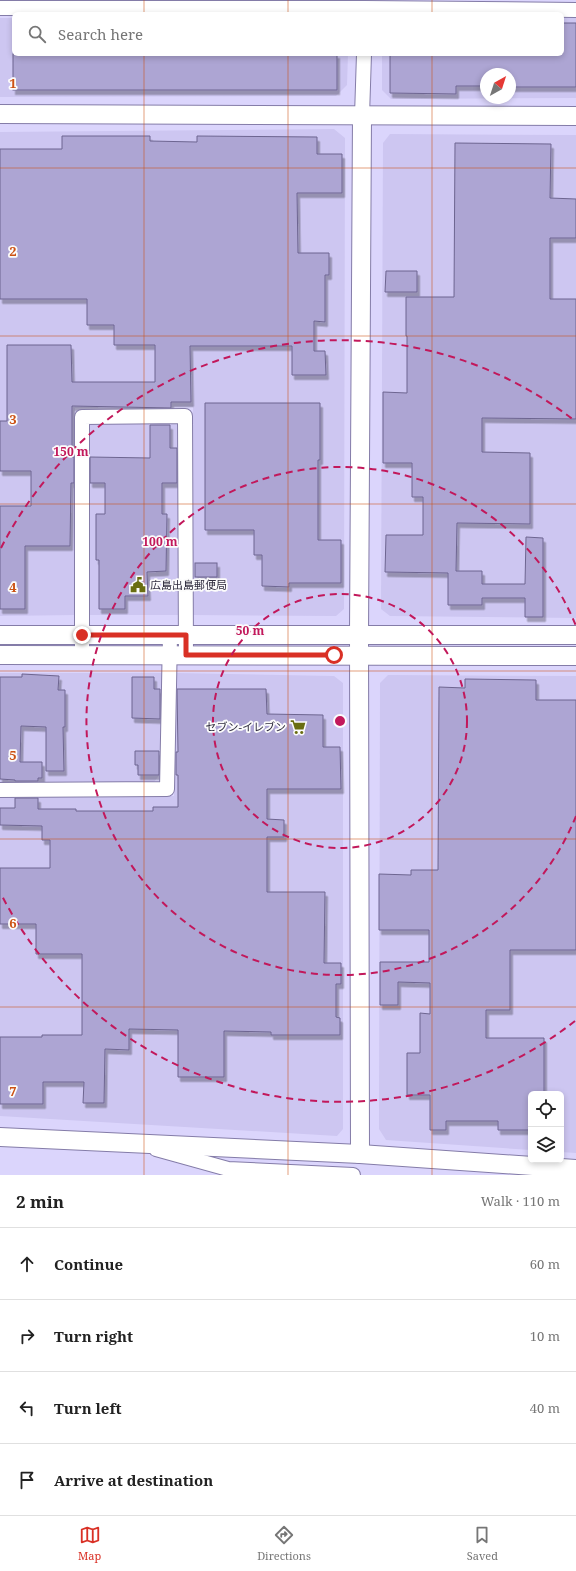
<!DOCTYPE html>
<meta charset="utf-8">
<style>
:root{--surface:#fff;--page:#f6f6f6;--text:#222;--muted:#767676;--line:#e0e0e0;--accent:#d93025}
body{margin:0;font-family:"Noto Serif","Noto Sans JP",serif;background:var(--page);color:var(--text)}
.controls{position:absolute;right:12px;bottom:12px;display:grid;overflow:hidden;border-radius:6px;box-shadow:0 2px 6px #0003}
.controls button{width:36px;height:36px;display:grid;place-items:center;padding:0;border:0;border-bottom:1px solid var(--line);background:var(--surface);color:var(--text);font:20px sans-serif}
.compass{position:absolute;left:480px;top:68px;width:36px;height:36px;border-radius:50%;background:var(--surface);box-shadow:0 2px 6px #0003;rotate:39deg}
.stop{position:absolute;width:12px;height:12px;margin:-9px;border:3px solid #d93025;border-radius:50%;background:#fff}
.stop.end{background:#d93025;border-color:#fff;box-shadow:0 1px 4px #0008}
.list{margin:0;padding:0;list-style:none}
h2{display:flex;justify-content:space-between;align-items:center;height:52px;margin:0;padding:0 16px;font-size:17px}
h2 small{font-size:13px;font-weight:400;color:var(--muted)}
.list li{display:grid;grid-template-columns:26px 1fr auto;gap:12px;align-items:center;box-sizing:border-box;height:72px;padding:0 16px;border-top:1px solid var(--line)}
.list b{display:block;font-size:15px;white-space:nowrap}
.list em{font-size:13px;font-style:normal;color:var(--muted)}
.icon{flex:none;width:22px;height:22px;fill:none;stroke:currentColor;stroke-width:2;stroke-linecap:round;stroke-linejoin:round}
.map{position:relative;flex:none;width:576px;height:1175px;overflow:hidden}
.search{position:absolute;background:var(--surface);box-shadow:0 2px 6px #0003;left:12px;right:12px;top:12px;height:44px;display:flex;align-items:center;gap:10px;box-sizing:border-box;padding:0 14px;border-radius:6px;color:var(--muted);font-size:15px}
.sheet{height:340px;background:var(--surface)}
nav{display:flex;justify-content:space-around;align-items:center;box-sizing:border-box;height:56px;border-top:1px solid var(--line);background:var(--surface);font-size:11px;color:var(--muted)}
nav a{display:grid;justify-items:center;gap:2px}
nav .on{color:var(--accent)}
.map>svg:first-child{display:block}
.built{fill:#cdc6f1;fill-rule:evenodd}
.building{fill:#ada5d3;stroke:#6d6590;filter:url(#shadow)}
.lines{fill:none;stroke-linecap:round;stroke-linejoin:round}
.minor-casing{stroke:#847ca8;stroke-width:16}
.tertiary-casing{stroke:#847ca8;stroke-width:20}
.minor{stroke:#fff;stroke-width:14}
.tertiary{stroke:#fff;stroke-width:18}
.route{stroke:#d93025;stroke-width:5}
.grid{fill:none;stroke:#cc5214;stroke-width:1;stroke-opacity:0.55}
.ring{fill:none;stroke:#c2185b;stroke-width:2;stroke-dasharray:7 5}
.labels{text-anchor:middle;stroke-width:3.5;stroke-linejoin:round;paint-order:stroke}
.poi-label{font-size:11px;fill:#2f2c3e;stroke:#fcfcfc;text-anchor:start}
.grid-label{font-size:13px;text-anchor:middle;font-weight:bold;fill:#cc5214;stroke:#fcfcfc;stroke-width:3.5;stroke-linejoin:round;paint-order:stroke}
.centre{fill:#c2185b;stroke:#fcfcfc;stroke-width:2}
.ring-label{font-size:12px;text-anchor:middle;font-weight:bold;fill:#c2185b;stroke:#fcfcfc;stroke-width:3.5;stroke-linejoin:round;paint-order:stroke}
</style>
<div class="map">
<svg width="576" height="1175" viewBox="0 0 576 1175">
<defs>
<filter id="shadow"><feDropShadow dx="2.5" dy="4.5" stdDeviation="0" flood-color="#0004"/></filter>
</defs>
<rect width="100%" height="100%" fill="#dbd5fc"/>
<!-- built -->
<g class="built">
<polygon points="0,18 14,18 14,54 348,54 347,85 336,96 0,97"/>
<path d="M 562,18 L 576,18 L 576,98 L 391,99 L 382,90 L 382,54 L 562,54 ZM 486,74 L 510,74 L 510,98 L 486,98 Z"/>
<polygon points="334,129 345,138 344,609 336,616 192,615 193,407 75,408 75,615 0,616 0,132"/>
<polygon points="390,134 576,135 576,618 390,616 381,609 383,143"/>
<polygon points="94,421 173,421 180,427 179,615 88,615 88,427"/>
<polygon points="0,673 163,673 161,773 154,782 0,784"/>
<polygon points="176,673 334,676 343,683 343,1129 337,1136 0,1116 0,796 174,796"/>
<polygon points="388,675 576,676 576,1153 561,1152 561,1094 531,1094 531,1150 386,1140 379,1129 380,683"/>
</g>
<!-- building -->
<g class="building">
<polygon points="562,23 576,23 576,87 510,87 510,74 486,74 486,86 456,86 456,94 390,93 390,54 562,54"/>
<rect x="13" y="54" width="324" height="36"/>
<polygon points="62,136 150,136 150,141 197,142 197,136 317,137 317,154 342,154 342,193 297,193 298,253 329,253 329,275 325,275 325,322 314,321 314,351 325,351 326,375 292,375 292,346 190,346 191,402 171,402 171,408 72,406 72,457 74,457 74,483 71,483 70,546 25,546 25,609 0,609 0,506 31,506 31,471 0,471 0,421 7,421 7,345 71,345 72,382 155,382 155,345 114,345 114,325 87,325 87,299 0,299 0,149 62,149"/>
<polygon points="455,143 551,144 550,198 576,199 576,238 550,238 550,299 576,299 576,419 482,418 482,452 530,453 530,524 457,523 456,571 482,571 482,584 525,584 526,537 543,538 543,617 525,617 525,598 482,598 482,605 448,605 448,573 385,572 386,535 423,535 423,497 412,497 412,463 383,463 383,392 407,393 407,336 406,336 406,297 454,297"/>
<polygon points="386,271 417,271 417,292 385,292"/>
<polygon points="205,403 320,403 320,460 318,460 318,540 341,540 341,583 289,583 289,587 262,586 262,555 254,555 254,530 205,530"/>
<polygon points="150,425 170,425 170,448 177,448 177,483 162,483 162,514 167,514 166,571 147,572 148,596 125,596 125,609 99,609 99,560 96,560 96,514 105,514 105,483 90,483 90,457 150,458"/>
<rect x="195" y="563" width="22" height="14"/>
<polygon points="22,674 59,676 58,690 65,690 65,727 63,727 64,771 46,771 46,727 21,726 20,762 42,762 42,778 38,778 38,781 15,781 15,780 0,779 0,677 22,677"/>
<polygon points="132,677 154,677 154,689 160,689 160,719 132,718"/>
<polygon points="465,679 536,680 536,700 576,700 576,950 510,950 510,1010 486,1010 486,1038 544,1038 544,1094 531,1094 531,1130 498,1130 498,1121 446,1121 446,1130 430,1130 430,1095 407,1095 407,1053 420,1053 420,1013 430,1014 430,983 398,982 398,1005 380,1005 380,962 429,962 429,930 379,930 379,874 411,875 411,870 438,870 439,687 465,688"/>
<polygon points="177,689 266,689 267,714 323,715 323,747 340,747 341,789 267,789 267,819 284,820 284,837 267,837 267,892 325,892 324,963 341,963 341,984 336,984 336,1017 340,1018 340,1035 271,1035 271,1032 224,1031 224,1077 178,1077 178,1030 129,1029 129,1050 105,1049 104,1103 83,1103 84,1082 43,1082 43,1104 0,1104 0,1037 42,1037 42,1035 82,1035 82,954 36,954 36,924 0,924 0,868 50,868 50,840 42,840 42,826 0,825 0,808 15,808 15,798 38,798 38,809 76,809 76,811 153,811 153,807 178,807 178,775 176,775 176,752 178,752"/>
<polygon points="135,751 159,751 159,775 138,775 138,765 135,765"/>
</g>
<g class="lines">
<defs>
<g id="minor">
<polyline points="0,8 365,8 576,10"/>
<polyline points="362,116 364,54"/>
<polyline points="82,655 82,417 185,416 186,655"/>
<polyline points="0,790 167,789 170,635"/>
<polyline points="156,1149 228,1169 353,1175"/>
</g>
<g id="tertiary">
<polyline points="0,114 576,116"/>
<polyline points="0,635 576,635"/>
<polyline points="0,655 576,656"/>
<polyline points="0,1137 360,1154 576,1169"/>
<polyline points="360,1154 359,634 362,116"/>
</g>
</defs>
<!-- minor casing -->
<use href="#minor" class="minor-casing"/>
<!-- tertiary casing -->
<use href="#tertiary" class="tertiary-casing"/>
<!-- minor -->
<use href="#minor" class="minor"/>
<!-- tertiary -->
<use href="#tertiary" class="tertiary"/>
</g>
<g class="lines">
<!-- route -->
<polyline class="route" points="82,635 186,635 186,655 334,655"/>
</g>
<!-- grid -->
<path class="grid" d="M 144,0 L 144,14M 288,0 L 288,14M 432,0 L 432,14M 144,54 L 144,1175M 288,54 L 288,1175M 432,54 L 432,1175M 0,168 L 576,168M 0,336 L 576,336M 0,504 L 576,504M 0,671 L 576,671M 0,839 L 576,839M 0,1007 L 576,1007"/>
<!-- distance rings -->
<g class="ring">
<circle cx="340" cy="721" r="127"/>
<path d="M576 816A254 254 0 1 1 576 626"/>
<path d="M575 1021A381 381 0 0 1 1 894M1 548A381 381 0 0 1 575 421"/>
</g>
<!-- icons -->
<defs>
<symbol id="civic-bare" viewBox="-9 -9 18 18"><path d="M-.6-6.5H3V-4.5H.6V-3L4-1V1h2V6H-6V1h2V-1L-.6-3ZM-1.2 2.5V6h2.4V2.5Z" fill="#696d11" stroke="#fcfcfc" stroke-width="2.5" paint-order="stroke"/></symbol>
<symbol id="supermarket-bare" viewBox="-9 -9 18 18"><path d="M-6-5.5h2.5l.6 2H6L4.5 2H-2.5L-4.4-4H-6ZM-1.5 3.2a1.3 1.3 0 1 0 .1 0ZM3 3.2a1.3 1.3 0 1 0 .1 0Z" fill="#696d11" stroke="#fcfcfc" stroke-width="2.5" paint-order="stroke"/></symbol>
</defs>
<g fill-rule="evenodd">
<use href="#civic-bare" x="127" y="574" width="22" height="22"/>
<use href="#supermarket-bare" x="287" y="716" width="22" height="22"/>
</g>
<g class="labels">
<!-- poi labels -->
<g class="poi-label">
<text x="150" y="589">広島出島郵便局</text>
<text x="286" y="731" text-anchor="end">セブン-イレブン</text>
</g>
</g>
<g class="grid-label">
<text x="13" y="88">1</text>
<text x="13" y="256">2</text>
<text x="13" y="424">3</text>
<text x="13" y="592">4</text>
<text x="13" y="760">5</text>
<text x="13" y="928">6</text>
<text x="13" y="1096">7</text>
</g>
<circle cx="340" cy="721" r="6" class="centre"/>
<g class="ring-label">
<text x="71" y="456">150 m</text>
<text x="160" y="546">100 m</text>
<text x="250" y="635">50 m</text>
</g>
</svg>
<div class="controls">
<button><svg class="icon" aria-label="locate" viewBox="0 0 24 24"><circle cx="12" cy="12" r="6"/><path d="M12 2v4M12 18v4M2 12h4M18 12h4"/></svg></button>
<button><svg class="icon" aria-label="layers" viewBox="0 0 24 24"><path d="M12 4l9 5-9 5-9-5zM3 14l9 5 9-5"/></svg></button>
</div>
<svg class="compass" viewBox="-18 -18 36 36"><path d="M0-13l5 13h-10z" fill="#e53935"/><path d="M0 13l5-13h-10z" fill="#767676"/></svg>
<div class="stop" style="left:334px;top:655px"></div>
<div class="stop end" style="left:82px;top:635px"></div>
<div class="search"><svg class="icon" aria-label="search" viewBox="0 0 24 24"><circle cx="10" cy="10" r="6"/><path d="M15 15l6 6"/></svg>Search here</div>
</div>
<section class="sheet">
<h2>2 min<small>Walk · 110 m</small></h2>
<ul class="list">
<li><svg class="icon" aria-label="ahead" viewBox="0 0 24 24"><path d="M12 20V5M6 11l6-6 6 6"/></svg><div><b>Continue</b></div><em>60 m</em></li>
<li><svg class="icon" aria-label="right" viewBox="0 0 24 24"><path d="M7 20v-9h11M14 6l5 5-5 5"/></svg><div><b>Turn right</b></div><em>10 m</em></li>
<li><svg class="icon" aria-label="left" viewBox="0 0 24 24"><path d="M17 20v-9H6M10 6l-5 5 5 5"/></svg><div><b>Turn left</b></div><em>40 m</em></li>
<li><svg class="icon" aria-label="arrive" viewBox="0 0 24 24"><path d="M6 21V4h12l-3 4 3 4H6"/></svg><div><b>Arrive at destination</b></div></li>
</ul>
</section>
<nav>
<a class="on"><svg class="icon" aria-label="map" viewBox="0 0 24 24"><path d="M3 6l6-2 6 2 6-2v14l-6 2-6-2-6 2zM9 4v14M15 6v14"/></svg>Map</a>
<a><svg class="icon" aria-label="directions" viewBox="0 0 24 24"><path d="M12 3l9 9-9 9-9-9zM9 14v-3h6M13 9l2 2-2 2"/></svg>Directions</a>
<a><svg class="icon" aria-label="saved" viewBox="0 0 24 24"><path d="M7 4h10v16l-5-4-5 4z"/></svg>Saved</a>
</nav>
